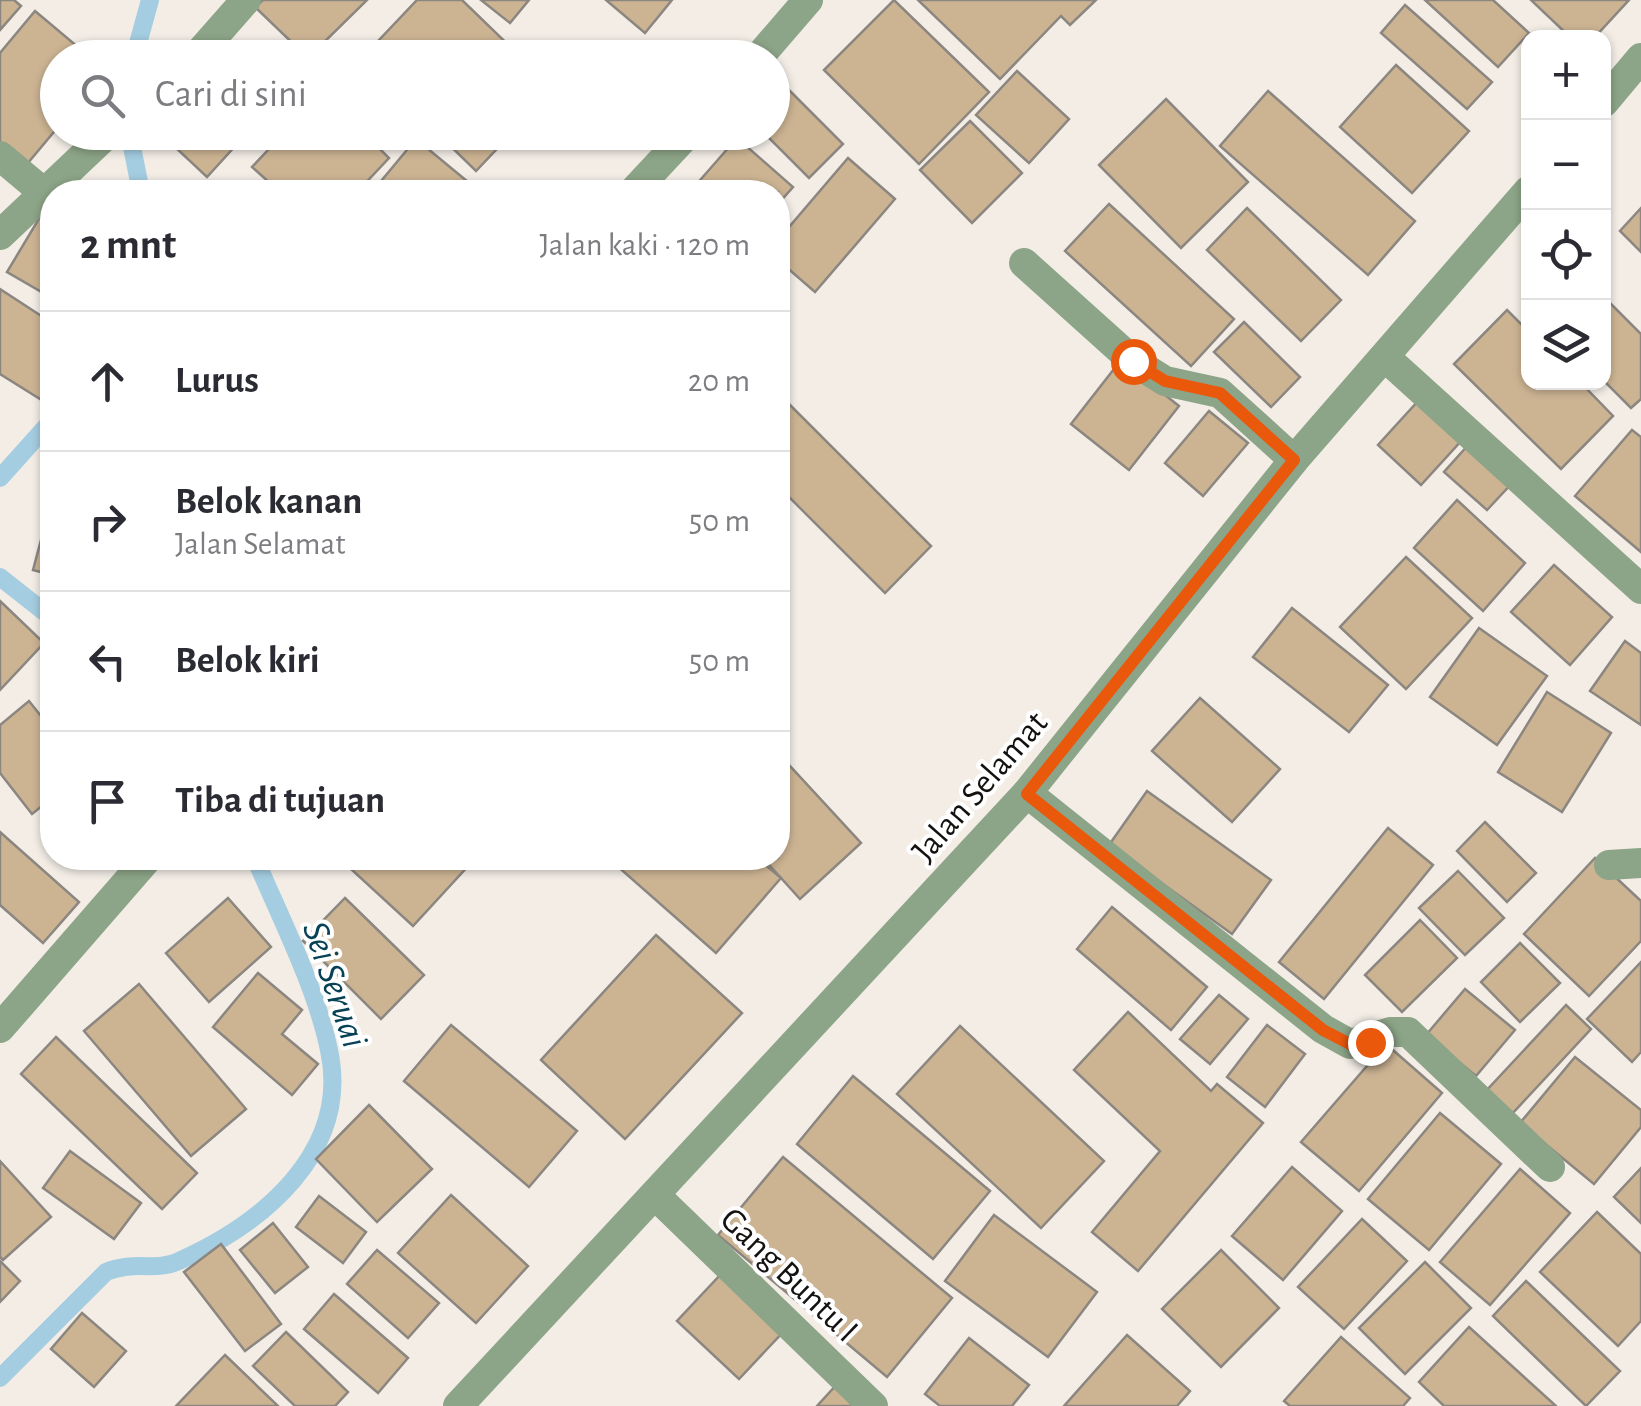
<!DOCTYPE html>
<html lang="id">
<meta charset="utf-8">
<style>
:root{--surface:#fff;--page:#f2f2f3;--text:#2b2b33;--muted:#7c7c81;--line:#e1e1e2}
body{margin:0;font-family:"Alegreya Sans",sans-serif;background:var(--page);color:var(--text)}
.controls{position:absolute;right:30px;top:30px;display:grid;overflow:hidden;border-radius:20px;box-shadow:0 2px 8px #0004}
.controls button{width:90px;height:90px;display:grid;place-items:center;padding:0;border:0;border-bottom:2px solid var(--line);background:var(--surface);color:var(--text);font:50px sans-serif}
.stop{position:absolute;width:30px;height:30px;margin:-22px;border:8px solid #ea580c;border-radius:50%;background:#fff}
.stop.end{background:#ea580c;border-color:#fff;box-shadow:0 2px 10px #0008}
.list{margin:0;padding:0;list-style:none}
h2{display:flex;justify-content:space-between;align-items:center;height:130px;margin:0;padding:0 40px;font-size:42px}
h2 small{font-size:32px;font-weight:400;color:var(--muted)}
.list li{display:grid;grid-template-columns:65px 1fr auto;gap:30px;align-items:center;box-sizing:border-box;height:140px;padding:0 40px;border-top:2px solid var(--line)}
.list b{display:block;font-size:38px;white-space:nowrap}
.list p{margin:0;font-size:32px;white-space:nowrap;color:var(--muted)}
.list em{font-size:32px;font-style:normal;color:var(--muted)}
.icon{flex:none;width:55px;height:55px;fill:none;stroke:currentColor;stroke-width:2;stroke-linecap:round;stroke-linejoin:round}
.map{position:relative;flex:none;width:1641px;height:1406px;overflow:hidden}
.search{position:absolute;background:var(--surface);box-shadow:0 2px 8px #0004;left:40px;top:40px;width:750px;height:110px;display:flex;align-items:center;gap:25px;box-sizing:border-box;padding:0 35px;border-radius:55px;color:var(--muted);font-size:38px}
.panel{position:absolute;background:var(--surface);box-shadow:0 2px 8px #0004;left:40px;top:180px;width:750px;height:690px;border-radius:40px}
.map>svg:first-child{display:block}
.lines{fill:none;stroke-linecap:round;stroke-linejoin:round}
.stream{stroke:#a4cde1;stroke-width:18}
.building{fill:#ccb493;stroke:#8b8680;stroke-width:2.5}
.minor{stroke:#8ca487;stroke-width:30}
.route{stroke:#ea580c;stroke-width:12}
.labels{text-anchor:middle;stroke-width:8;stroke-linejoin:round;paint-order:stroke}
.street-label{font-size:35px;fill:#141210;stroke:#fff}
.water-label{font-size:38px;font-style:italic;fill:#074156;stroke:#fff}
</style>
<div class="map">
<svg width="1641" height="1406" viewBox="0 0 1641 1406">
<rect width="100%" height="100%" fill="#f3ede6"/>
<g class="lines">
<!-- stream -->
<g class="stream">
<polyline points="134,58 150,0"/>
<polyline points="129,132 141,192"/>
<polyline points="0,478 52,420"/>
<polyline points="0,577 52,618"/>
<path d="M 0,1378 L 106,1272 C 134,1260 156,1272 179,1261 C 262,1224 351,1152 329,1050 C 316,987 280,917 255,858"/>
</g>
</g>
<!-- building -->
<g class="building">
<polygon points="0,0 14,0 21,6 0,30"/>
<polygon points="263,0 367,0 308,58 255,7"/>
<polygon points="417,0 462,0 522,58 362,58"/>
<polygon points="481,0 529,0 510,23"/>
<polygon points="606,0 672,0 645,33"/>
<polygon points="894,0 989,92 919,164 824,70"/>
<polygon points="918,0 1096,0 1070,25 1061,16 1000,79"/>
<polygon points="1425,0 1493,0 1529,33 1498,67"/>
<polygon points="1531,0 1629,0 1594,38 1571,38"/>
<polygon points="1405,5 1492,82 1467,109 1381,33"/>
<polygon points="35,11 91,58 58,58 58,127 22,170 0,153 0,53"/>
<polygon points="1396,65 1469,131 1412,193 1340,127"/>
<polygon points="1017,71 1069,119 1029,163 976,115"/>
<polygon points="783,84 843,144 809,178 763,132 772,132 772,95"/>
<polygon points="1268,91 1415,221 1368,275 1220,146"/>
<polygon points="1166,99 1248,182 1181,248 1099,165"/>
<polygon points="970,121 1022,173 972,223 920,170"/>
<polygon points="159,132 248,132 207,177"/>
<polygon points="285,132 363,132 389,158 357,192 280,192 252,167"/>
<polygon points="436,132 513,132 476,171"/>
<polygon points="737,138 793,187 778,204 778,192 700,192 694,187"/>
<polygon points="416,139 479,191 477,192 372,192"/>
<polygon points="848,158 895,199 815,292 778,260 778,240"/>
<polygon points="1109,204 1234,319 1191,366 1065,251"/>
<polygon points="1247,208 1341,300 1301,341 1207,250"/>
<polygon points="1641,208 1641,252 1620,231"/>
<polygon points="43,212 52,217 52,298 7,272"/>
<polygon points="0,289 52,323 52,379 40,399 0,374"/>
<polygon points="1604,297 1641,334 1641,399 1631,408 1604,381"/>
<polygon points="1507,310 1528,331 1528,382 1580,382 1613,416 1561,469 1454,364"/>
<polygon points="1244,322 1300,377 1271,407 1214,352"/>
<polygon points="1121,360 1179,406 1129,470 1071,424"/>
<polygon points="1419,400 1462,440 1421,485 1378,445"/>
<polygon points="789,404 931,546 885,593 778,486 778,415"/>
<polygon points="1209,411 1248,443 1203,496 1165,463"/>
<polygon points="1632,430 1641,437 1641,552 1575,496"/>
<polygon points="1470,443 1513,482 1487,510 1444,472"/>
<polygon points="1457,500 1525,563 1483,611 1414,548"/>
<polygon points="51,502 52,502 52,575 33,570"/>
<polygon points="1406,557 1472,618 1406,689 1340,627"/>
<polygon points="1554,565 1612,617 1570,665 1511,612"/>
<polygon points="0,601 44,643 0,690"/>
<polygon points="1292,608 1388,685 1349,732 1253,657"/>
<polygon points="1479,628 1547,676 1497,745 1430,697"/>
<polygon points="1625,641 1641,653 1641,725 1590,691"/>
<polygon points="1547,692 1611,733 1562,812 1498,772"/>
<polygon points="1200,698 1280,769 1232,822 1152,751"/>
<polygon points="29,701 52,730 52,798 32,814 0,773 0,725"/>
<polygon points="778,753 861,843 800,899 763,858 778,858"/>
<polygon points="1147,791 1271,880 1232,934 1109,845"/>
<polygon points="1485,822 1536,873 1507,902 1457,851"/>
<polygon points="1388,828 1433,865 1324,999 1279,962"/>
<polygon points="0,832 79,902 43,943 0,905"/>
<polygon points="339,858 464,858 470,864 413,926"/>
<polygon points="623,858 757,858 781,878 716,953 616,865"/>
<polygon points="1595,858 1641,901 1641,941 1589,996 1524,934"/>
<polygon points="1458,871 1504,918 1465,955 1419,908"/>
<polygon points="228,898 271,947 209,1002 166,953"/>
<polygon points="345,898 424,975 381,1019 303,941"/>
<polygon points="1112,907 1207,987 1171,1030 1077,949"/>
<polygon points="1420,920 1457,958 1402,1012 1365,975"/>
<polygon points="656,935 742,1013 625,1139 541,1060"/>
<polygon points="1520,943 1560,983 1520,1022 1481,982"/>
<polygon points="1641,962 1641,1052 1632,1062 1587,1019"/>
<polygon points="258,973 302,1010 282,1034 318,1064 292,1095 213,1027"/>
<polygon points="139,984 246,1109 191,1156 84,1031"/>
<polygon points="1465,989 1515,1030 1476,1076 1426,1035"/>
<polygon points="1219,995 1248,1019 1210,1064 1180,1039"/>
<polygon points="1566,1005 1591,1029 1511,1115 1486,1091"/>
<polygon points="1128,1012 1211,1091 1217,1084 1263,1123 1138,1271 1092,1232 1160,1151 1074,1070"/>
<polygon points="451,1025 577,1131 529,1187 404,1081"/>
<polygon points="1267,1025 1305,1054 1265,1107 1227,1077"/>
<polygon points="960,1026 1104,1161 1041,1228 897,1094"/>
<polygon points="56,1037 197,1173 162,1209 21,1074"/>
<polygon points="1386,1044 1442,1093 1359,1191 1301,1142"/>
<polygon points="1575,1057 1641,1110 1641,1127 1594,1184 1520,1123"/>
<polygon points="853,1076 990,1191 933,1259 797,1144"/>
<polygon points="369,1105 432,1169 377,1222 316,1159"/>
<polygon points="1440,1113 1501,1164 1429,1250 1368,1199"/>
<polygon points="70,1151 141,1203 114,1239 43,1188"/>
<polygon points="783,1157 952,1298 887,1377 718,1235"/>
<polygon points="0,1161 51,1217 3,1260 0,1257"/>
<polygon points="1292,1167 1342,1211 1283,1280 1232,1236"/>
<polygon points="1641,1168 1641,1223 1614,1197"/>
<polygon points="1520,1169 1570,1213 1490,1305 1440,1262"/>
<polygon points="451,1195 528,1266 476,1323 398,1253"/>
<polygon points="319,1196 366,1232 343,1263 296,1227"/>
<polygon points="1597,1212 1641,1254 1641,1321 1618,1346 1540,1272"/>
<polygon points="994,1215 1097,1292 1048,1357 945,1281"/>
<polygon points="1362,1219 1407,1261 1344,1329 1298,1287"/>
<polygon points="273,1223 308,1267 275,1293 240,1250"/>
<polygon points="221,1244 281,1324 245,1351 184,1272"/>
<polygon points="377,1250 439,1303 408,1338 347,1284"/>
<polygon points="1221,1250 1279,1308 1221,1367 1162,1309"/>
<polygon points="0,1261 20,1281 0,1302"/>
<polygon points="1425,1262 1471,1308 1405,1374 1359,1328"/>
<polygon points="722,1273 784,1331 739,1379 677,1321"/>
<polygon points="1526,1281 1620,1371 1586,1406 1493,1316"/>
<polygon points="334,1294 408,1358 378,1393 304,1329"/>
<polygon points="82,1313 126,1351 94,1387 51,1349"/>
<polygon points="1469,1327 1556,1406 1444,1406 1419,1382"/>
<polygon points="286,1332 348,1392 335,1406 295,1406 253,1366"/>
<polygon points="1127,1335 1190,1391 1177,1406 1064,1406"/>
<polygon points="1341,1337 1410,1398 1403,1406 1290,1406 1284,1401"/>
<polygon points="969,1338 1029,1385 1012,1406 940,1406 925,1394"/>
<polygon points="225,1355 278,1406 176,1406"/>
<polygon points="839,1382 865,1406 817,1406"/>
</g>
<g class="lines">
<!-- minor -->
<g class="minor">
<polyline points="195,58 246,0"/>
<polyline points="758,58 808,0"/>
<polyline points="1604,102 1641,58"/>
<polyline points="0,156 43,192"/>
<polyline points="633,192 689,132"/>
<polyline points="0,235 109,132"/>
<polyline points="1024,263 1133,361 1165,381 1220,393 1294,460"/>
<polyline points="1386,358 1641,589"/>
<polyline points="1027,793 1323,1029 1350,1044 1390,1032 1408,1032 1550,1167"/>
<polyline points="1609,865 1641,863"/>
<polyline points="0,1028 148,858"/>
<polyline points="655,1195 873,1406"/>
<polyline points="458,1406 1027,793 1294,460 1528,191"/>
</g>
</g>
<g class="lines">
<!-- route -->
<polyline class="route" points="1133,361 1165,381 1220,393 1294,460 1027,794 1323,1030 1350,1044 1370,1042"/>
</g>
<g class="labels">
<!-- street labels -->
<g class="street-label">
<text transform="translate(979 786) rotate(-49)" y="12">Jalan Selamat</text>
<text transform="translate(790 1274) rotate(44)" y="12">Gang Buntu I</text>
</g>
<!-- water labels -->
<g class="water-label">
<text transform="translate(336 984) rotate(71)" y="13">Sei Seruai</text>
</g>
</g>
</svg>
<div class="controls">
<button>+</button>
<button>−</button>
<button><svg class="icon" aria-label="locate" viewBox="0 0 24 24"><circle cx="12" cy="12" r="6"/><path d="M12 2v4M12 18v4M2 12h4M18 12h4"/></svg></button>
<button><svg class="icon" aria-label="layers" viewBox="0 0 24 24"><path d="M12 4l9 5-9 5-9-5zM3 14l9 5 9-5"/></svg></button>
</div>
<div class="stop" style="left:1133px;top:361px"></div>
<div class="stop end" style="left:1370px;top:1042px"></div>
<div class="search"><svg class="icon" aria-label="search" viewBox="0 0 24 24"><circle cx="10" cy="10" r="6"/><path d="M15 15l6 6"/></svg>Cari di sini</div>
<section class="panel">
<h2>2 mnt<small>Jalan kaki · 120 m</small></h2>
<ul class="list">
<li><svg class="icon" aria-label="ahead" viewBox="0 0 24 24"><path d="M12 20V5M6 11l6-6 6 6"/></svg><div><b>Lurus</b></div><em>20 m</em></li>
<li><svg class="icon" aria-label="right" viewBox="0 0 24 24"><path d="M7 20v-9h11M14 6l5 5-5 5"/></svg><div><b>Belok kanan</b><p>Jalan Selamat</p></div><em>50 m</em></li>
<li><svg class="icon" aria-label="left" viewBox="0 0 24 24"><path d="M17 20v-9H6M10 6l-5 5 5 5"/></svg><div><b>Belok kiri</b></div><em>50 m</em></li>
<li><svg class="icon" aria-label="arrive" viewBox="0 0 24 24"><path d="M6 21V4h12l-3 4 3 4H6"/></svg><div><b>Tiba di tujuan</b></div></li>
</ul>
</section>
</div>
